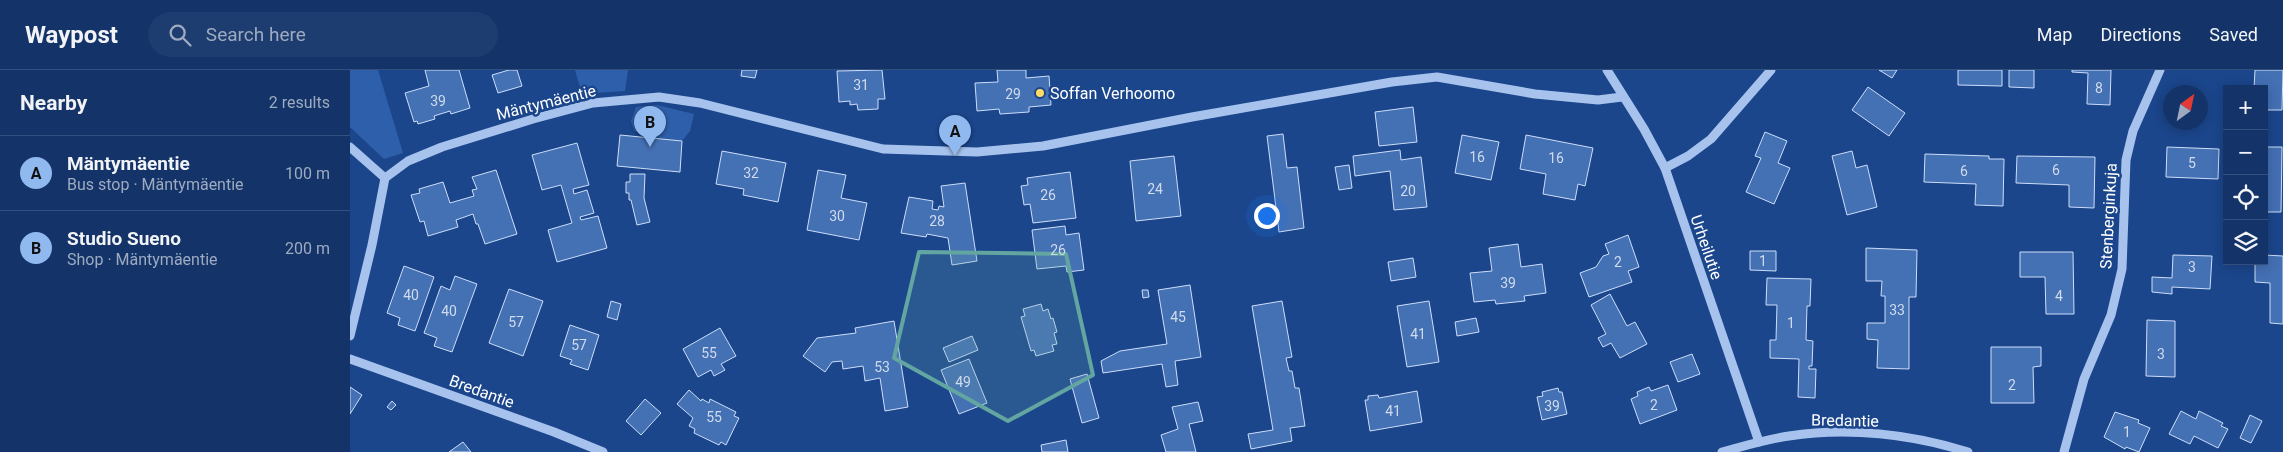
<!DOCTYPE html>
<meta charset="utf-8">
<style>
:root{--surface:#143469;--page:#1d3c6f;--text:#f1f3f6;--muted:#9daac0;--line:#334f7d;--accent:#90b9f0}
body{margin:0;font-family:Roboto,sans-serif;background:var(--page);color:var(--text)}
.controls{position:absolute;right:15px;top:15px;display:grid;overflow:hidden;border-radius:0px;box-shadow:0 2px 12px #0003}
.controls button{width:45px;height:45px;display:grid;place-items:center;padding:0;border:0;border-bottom:1px solid var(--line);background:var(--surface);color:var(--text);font:25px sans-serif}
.compass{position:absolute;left:1813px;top:15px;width:45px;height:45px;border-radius:50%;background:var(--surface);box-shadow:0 2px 12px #0003;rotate:33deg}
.you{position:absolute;left:916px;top:145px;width:18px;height:18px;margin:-12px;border:4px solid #fff;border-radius:50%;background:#1a73e8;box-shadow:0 0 0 8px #1a73e833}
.badge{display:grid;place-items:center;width:32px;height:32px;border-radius:50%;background:var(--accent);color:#111;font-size:16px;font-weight:700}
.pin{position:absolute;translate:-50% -41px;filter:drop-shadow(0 1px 2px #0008)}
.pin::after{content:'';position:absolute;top:26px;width:18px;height:15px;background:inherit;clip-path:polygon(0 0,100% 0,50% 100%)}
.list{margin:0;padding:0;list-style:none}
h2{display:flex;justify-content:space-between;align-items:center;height:65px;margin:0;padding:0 20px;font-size:21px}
h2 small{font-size:16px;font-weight:400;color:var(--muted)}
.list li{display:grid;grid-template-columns:32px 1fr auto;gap:15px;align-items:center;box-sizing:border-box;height:75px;padding:0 20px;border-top:1px solid var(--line)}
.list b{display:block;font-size:19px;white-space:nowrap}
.list p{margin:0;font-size:16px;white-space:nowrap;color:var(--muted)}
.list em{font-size:16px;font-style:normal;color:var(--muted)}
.icon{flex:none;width:28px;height:28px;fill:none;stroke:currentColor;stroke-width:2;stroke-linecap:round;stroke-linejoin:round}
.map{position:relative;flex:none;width:1933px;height:382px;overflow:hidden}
header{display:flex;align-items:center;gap:30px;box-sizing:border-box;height:70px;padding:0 25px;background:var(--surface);border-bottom:1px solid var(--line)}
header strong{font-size:24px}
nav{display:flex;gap:28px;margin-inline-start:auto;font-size:18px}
.search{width:350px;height:45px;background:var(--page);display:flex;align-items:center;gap:12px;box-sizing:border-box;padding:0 18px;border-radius:28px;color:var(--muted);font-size:19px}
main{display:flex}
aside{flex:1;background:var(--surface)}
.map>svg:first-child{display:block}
.green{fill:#2e5faa}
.building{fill:#4470b4;stroke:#cddef9}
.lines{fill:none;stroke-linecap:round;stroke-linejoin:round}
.minor{stroke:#a7c3ed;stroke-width:9}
.marked{fill:#63a6a1;fill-opacity:0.2;stroke:#63a6a1;stroke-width:4;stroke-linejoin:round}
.poi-dot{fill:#fedb64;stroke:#1b468c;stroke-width:2}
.labels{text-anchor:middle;stroke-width:5;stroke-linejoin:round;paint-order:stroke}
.number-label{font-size:14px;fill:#d0dbec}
.poi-label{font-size:16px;fill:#fff;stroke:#1b468c;text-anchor:start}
.street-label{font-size:16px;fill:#fff;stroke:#1b468c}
</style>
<header>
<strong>Waypost</strong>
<div class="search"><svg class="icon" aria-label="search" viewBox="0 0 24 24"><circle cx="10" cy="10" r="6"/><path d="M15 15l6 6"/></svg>Search here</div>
<nav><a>Map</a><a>Directions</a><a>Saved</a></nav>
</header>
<main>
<aside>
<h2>Nearby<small>2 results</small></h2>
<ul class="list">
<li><span class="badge">A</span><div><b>Mäntymäentie</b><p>Bus stop · Mäntymäentie</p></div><em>100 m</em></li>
<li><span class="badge">B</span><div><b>Studio Sueno</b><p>Shop · Mäntymäentie</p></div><em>200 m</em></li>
</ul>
</aside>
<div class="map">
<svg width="1933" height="382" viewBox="0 0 1933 382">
<rect width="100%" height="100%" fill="#1b468c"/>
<!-- green -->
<g class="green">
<polygon points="0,0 28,0 53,83 34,89 0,57"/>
<polygon points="225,0 278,0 275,21 232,24"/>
<polygon points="307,35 344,44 340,61 332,71 302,68 302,64 284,61 281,51 286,37"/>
</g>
<!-- building -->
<g class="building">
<polygon points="75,0 109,0 120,38 101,44 100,41 84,46 85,49 68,54 67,51 64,52 55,23 79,16"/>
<polygon points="159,0 167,0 172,16 148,23 142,5"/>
<polygon points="392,0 407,0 405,8 391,6"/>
<polygon points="532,0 535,29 528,29 528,39 508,40 507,34 500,35 500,31 489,32 487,1"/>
<polygon points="647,0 676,0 676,8 699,6 701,35 679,37 679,42 650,44 649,39 627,41 625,13 648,12"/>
<polygon points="1529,0 1547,0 1542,8"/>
<polygon points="1608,0 1652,0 1652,16 1608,15"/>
<polygon points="1659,0 1684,0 1684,18 1659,17"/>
<polygon points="1722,0 1761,0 1760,35 1737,34 1738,3 1722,2"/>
<polygon points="1905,0 1933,0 1932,40 1914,40 1914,19 1904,19"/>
<polygon points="1518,17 1555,43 1539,66 1502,40"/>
<polygon points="1063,37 1067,72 1029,76 1025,42"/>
<polygon points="1415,62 1437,71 1428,93 1440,98 1424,134 1396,122 1411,88 1405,86"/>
<polygon points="933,64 937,98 947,97 954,158 929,162 917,66"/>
<polygon points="270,65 332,71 330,102 267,96"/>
<polygon points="1112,65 1149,72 1141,110 1105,103"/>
<polygon points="1176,65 1243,78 1235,116 1228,114 1225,130 1193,124 1196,104 1170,99"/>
<polygon points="227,73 239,115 223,119 224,124 237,120 244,143 230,147 231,150 248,146 257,178 207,192 198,160 222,153 211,115 192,120 182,85"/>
<rect x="1875" y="76" width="2" height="29"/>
<polygon points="1817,77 1869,79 1868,109 1816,107"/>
<polygon points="1914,77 1932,77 1931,142 1914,142 1914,127 1917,127 1917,99 1914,99"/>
<polygon points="1050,80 1051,90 1071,87 1077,137 1044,140 1040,101 1005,106 1003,86"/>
<polygon points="372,81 436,93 428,132 393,125 394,119 366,114"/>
<polygon points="1502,81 1506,98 1517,95 1527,137 1497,145 1482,86"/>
<polygon points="1575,84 1639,86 1639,89 1654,89 1653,136 1625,135 1626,114 1574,112"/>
<polygon points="824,86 831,146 786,151 780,91"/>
<polygon points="1667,86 1745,87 1744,138 1719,137 1719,115 1666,113"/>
<polygon points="999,95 1002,118 989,120 985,97"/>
<polygon points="146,100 167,164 135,174 128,154 126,154 123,144 106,150 108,157 78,166 74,151 70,152 61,125 70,123 69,119 93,112 100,133 124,126 122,120 127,119 122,107"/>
<polygon points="468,100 496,105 491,128 517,133 509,170 457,160"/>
<polygon points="720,102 726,148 683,153 680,134 674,135 671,116 678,115 677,108"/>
<polygon points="280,104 295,104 294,128 300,152 287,155 281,130 279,130 279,123 276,123 276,112 280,112"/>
<polygon points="615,113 627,191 602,195 598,168 577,164 576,167 551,163 559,127 583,131 582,139 588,140 589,136 594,137 591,116"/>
<polygon points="715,156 716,165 729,163 734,200 717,202 716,196 687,199 682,160"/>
<polygon points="1278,165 1289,197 1278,201 1282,212 1239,227 1230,203 1246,197 1253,186 1259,184 1255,174"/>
<polygon points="1168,174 1171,197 1192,194 1196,223 1174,226 1175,231 1146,234 1145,230 1124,232 1120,203 1142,201 1139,178"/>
<polygon points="1516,178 1567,180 1566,227 1559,227 1559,299 1527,298 1528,270 1517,269 1517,253 1535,253 1535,226 1531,226 1532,211 1516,211"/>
<polygon points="1400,181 1426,181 1426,201 1400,200"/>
<polygon points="1670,182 1723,182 1724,244 1696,244 1695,207 1670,207"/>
<polygon points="1823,185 1862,186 1860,219 1822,217 1822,224 1802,222 1802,207 1822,208"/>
<polygon points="1914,185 1933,186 1933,254 1920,253 1920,213 1905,212 1905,191 1914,191"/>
<polygon points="1063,188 1066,207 1041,211 1038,192"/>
<polygon points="54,196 84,207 65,261 48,255 50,248 37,243"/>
<polygon points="105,206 127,214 102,282 84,276 87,268 74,263 91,216 100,220"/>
<polygon points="1417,208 1461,209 1460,236 1457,236 1456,270 1463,271 1462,296 1459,296 1459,299 1466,299 1465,328 1448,327 1449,289 1420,288 1420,270 1426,270 1427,235 1416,235"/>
<polygon points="840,215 851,287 825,291 828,315 816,317 812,294 753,303 751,291 770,281 817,274 808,220"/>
<polygon points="159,219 193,231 173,286 139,273"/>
<polygon points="792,220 798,220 799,227 793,228"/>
<polygon points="1260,224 1277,256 1285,252 1297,274 1270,288 1261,273 1253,277 1248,268 1256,264 1241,235"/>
<polygon points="261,231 271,234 267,250 257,247"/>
<polygon points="932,231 942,287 936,288 939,301 942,301 945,318 949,318 955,356 940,358 942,371 901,379 898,364 923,360 902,236"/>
<polygon points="1079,231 1089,292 1057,297 1047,236"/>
<polygon points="691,234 693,241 698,239 701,249 703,248 707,262 704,263 707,274 702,275 704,281 686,286 684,280 681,281 671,247 675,246 673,239"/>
<polygon points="1126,248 1129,262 1107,266 1105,252"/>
<polygon points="1797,250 1825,251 1825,307 1796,306"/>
<polygon points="544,251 558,337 535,341 530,308 515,311 513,296 493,299 492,291 482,292 475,302 453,286 467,268 506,263 505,258"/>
<polygon points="220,255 249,265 238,300 220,294 222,290 210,286"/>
<polygon points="370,258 386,286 371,294 375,300 364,306 361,300 348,307 333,279"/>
<polygon points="622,266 628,280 599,292 593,278"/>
<polygon points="1641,277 1691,277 1691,296 1683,297 1684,333 1641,333"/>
<polygon points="1342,284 1350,304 1328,312 1320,292"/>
<polygon points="619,289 637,333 609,344 591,300"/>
<polygon points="737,304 749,348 732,353 720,309"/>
<polygon points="1318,315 1327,340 1290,354 1281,329 1288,326 1287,322 1299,317 1301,321"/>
<polygon points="0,317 12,325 0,344"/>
<polygon points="1208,318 1209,322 1212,322 1217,344 1192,350 1187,327 1193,326 1192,322"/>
<polygon points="339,320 351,331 352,329 359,333 360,329 386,342 384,346 389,348 376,375 371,372 369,375 344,363 345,359 339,356 343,348 327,334"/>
<polygon points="1067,321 1072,352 1020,361 1015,330 1018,330 1018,326 1028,325 1029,328"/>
<polygon points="295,329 311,343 291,365 276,351"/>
<polygon points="42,331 46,335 41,340 37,337"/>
<polygon points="848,332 853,351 839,354 846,382 816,382 811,365 828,359 822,337"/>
<polygon points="1831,341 1846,349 1849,341 1873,353 1871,356 1878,359 1868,378 1844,366 1840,374 1819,364"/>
<polygon points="1765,342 1789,350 1788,353 1800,358 1789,382 1776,377 1775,379 1754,367"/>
<polygon points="1900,345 1912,351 1901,373 1890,368"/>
<polygon points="716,370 718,382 692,382 691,375"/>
<polygon points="113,372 121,382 99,382"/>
</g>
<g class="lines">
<!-- minor -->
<g class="minor">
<polyline points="1257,0 1294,59 1315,98 1409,372"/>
<polyline points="0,77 35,108"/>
<polyline points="1315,98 1338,86 1361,69 1421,0"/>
<polyline points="0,266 22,175 35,108 58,91 92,77 183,49 243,33 309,27 350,33 533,79 627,82 693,76 842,47 1042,12 1087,7 1185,24 1248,30 1272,27"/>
<polyline points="0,289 204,362 253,382"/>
<path d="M 1372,382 C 1394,376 1417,369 1439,366 C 1498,357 1562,364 1618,382"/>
<polyline points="1714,382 1734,309 1761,245 1772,199 1776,90 1783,61 1810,0"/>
</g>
</g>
<!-- marked area -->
<path class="marked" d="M 569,182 L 716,184 L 743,305 L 658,351 L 544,288 Z"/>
<!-- markers -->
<circle class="poi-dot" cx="690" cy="23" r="5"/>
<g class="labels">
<!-- number labels -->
<g class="number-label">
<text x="511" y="20">31</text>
<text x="1749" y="23">8</text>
<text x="663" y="29">29</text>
<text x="88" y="36">39</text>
<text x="1127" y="92">16</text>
<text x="1206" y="93">16</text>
<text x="1842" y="98">5</text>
<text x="1706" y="105">6</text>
<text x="1614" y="106">6</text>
<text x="401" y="108">32</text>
<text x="805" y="124">24</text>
<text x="1058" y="126">20</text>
<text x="698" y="130">26</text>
<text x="487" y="151">30</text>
<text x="587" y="156">28</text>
<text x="708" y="185">26</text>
<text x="1413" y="196">1</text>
<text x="1268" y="197">2</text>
<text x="1842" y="202">3</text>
<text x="1158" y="218">39</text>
<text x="61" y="230">40</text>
<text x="1709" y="231">4</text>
<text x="1547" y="245">33</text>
<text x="99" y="246">40</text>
<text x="828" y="252">45</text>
<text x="166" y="257">57</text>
<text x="1441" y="258">1</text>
<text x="1068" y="269">41</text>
<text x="229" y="280">57</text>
<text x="359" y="288">55</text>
<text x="1811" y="289">3</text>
<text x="532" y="302">53</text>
<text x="613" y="317">49</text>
<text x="1662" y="320">2</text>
<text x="1304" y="340">2</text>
<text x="1202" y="341">39</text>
<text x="1043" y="346">41</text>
<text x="364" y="352">55</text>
<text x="1777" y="367">1</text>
</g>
<!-- poi labels -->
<g class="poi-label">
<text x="700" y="29">Soffan Verhoomo</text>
</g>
<!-- street labels -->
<g class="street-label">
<text transform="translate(196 32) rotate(-14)" y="6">Mäntymäentie</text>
<text transform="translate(1758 146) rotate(-87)" y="6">Stenberginkuja</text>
<text transform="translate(1357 177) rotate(71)" y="6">Urheilutie</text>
<text transform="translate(132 321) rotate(20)" y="6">Bredantie</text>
<text transform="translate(1495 350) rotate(1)" y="6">Bredantie</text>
</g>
</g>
</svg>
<div class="controls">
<button>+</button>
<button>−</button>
<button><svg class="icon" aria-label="locate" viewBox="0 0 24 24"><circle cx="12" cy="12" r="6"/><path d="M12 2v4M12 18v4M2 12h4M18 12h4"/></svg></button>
<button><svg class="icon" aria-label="layers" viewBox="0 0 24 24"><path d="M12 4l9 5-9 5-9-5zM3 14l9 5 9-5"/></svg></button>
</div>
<svg class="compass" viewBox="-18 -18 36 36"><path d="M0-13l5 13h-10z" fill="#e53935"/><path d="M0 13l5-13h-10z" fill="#9daac0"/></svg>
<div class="you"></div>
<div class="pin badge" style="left:605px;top:86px">A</div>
<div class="pin badge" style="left:300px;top:77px">B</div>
</div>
</main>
